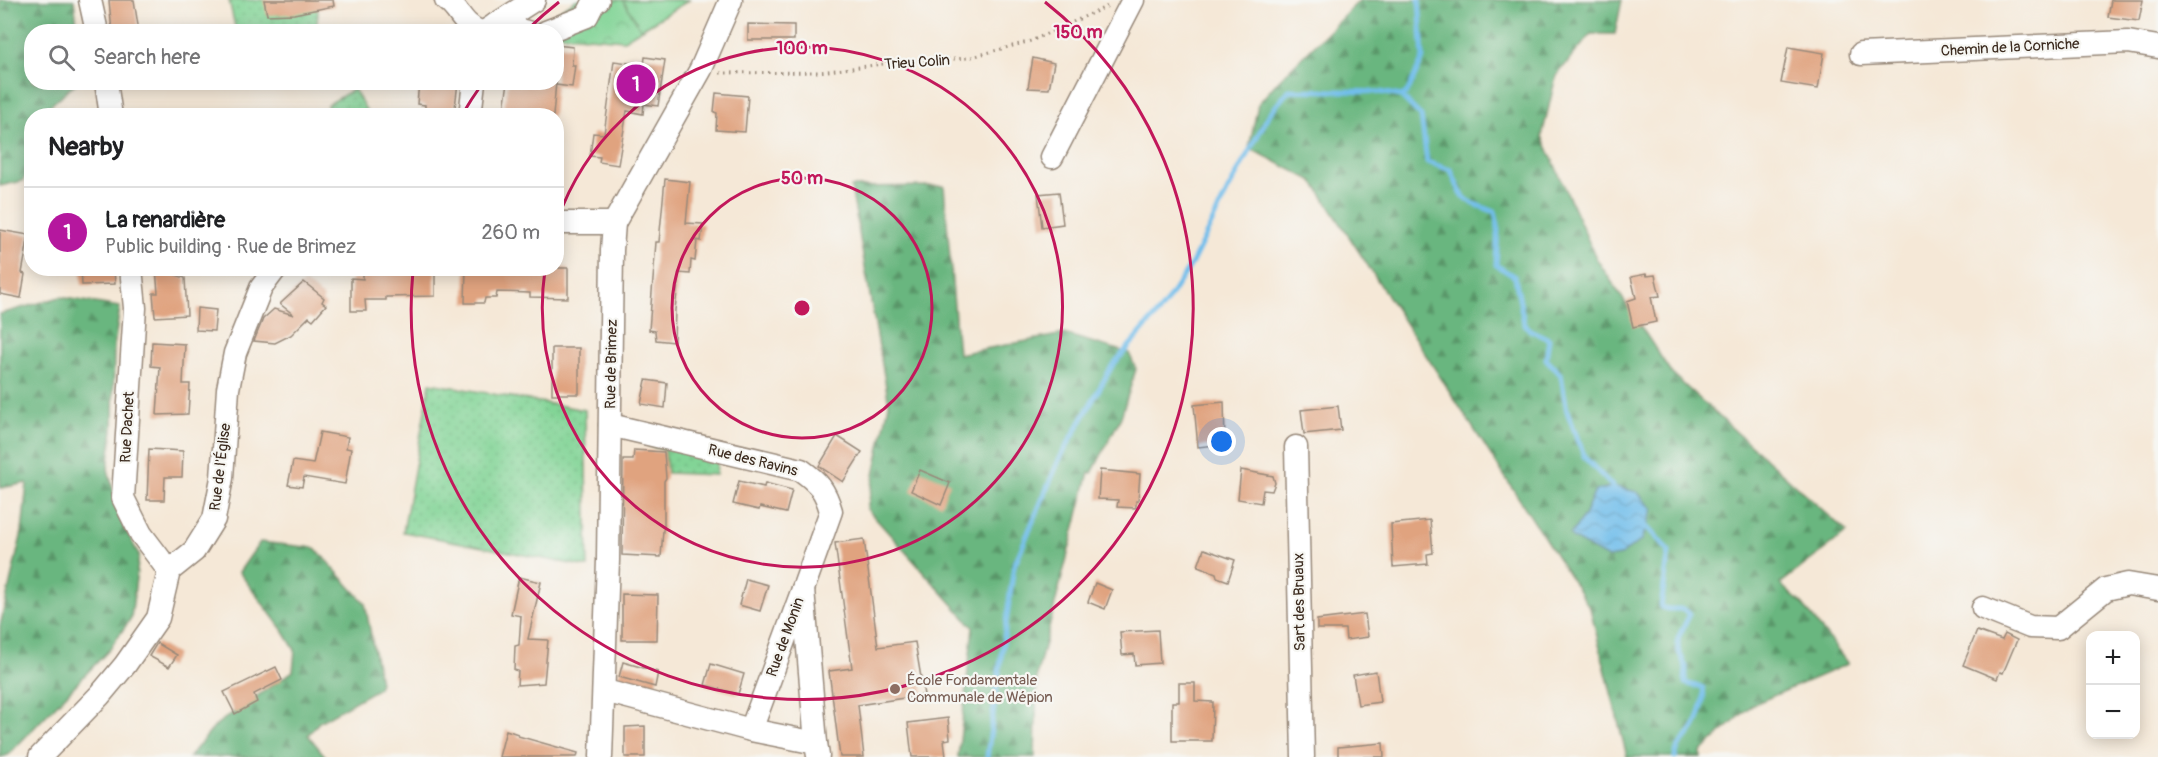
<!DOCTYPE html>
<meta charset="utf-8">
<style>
:root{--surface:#fff;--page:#f6f6f6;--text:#202124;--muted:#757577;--line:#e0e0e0;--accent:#b5179e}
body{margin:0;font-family:Pangolin,sans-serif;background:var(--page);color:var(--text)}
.controls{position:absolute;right:18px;bottom:18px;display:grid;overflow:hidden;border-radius:12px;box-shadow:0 3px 15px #0003}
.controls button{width:54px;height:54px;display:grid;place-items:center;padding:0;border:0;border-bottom:2px solid var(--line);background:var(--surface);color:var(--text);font:30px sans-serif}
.you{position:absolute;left:1222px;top:442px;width:21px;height:21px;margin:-15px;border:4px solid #fff;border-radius:50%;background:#1a73e8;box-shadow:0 0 0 9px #1a73e833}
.badge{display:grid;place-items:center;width:39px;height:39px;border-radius:50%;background:var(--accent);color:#fff;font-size:20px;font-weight:700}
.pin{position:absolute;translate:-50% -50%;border:3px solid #fff;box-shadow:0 2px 6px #0006}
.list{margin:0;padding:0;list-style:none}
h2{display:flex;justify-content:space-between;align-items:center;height:78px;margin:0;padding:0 24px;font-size:26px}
h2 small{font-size:20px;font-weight:400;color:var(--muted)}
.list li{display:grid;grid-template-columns:39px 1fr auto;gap:18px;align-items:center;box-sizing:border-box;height:90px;padding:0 24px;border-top:2px solid var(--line)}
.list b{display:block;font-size:22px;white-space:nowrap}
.list p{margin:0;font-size:20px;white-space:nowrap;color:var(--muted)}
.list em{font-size:20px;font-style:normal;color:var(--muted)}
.icon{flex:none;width:33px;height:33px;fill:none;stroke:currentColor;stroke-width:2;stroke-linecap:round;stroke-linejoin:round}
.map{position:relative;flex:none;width:2158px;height:757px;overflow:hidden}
.search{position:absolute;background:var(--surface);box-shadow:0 3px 15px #0003;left:24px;top:24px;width:540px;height:66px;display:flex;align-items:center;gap:15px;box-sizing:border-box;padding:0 21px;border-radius:24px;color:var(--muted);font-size:22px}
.panel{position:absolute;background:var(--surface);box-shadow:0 3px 15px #0003;left:24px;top:108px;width:540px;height:168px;border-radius:24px}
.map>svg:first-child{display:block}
.grass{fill:url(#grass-dots);stroke:#5e7f5a;stroke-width:1.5}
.forest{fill:url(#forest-firs);stroke:#52704e;stroke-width:1.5}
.park{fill:url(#park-crowns);stroke:#5e7f5a;stroke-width:1.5}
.pitch{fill:#82d496;stroke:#5e7f5a;stroke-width:1.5}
.water{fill:url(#water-waves);stroke:#567484;stroke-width:1.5}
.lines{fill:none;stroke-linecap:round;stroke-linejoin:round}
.stream{stroke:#71beeb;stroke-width:5}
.building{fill:#e0a37f}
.minor-casing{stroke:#98897a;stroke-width:25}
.path{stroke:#98897a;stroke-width:3;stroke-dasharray:1.5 4.5;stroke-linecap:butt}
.minor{stroke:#fff;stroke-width:22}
.ring{fill:none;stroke:#c2185b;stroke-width:3}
.education-dot{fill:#8d6e63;stroke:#f6f6f2;stroke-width:2}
.labels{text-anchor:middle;stroke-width:4.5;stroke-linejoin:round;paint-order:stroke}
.street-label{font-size:15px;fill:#3b2a1e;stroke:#f6f6f2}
.education-label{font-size:15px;fill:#785e54;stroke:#f6f6f2;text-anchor:start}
.centre{fill:#c2185b;stroke:#f6f6f2;stroke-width:3}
.ring-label{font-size:18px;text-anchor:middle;font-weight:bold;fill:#c2185b;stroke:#f6f6f2;stroke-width:4.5;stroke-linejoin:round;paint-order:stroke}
</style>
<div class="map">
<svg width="2158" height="757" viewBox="0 0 2158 757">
<defs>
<pattern id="grass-dots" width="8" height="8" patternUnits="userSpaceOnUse" patternTransform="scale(1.5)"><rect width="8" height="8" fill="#82d496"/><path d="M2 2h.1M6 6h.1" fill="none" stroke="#71b681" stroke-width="1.8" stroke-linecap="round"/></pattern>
<pattern id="forest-firs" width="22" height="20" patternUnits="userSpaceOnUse" patternTransform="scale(1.5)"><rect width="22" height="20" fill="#69b67f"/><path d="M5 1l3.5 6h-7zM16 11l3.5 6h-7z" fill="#589467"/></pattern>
<pattern id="park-crowns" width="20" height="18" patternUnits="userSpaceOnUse" patternTransform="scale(1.5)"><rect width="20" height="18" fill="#82d496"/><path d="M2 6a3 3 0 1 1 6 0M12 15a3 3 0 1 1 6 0" fill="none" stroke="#71b681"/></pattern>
<pattern id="water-waves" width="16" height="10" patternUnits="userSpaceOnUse" patternTransform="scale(1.5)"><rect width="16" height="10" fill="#71beeb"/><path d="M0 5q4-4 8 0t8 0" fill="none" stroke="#5e9bbe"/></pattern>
</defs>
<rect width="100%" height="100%" fill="#f6f6f2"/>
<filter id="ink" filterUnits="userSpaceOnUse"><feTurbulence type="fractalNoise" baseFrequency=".0167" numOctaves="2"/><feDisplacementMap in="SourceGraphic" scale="12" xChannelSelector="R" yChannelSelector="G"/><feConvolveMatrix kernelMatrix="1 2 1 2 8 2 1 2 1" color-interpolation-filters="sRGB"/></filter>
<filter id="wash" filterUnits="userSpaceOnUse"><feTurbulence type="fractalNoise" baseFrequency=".008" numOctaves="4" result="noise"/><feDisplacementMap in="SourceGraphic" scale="24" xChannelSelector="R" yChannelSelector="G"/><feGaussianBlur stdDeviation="1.35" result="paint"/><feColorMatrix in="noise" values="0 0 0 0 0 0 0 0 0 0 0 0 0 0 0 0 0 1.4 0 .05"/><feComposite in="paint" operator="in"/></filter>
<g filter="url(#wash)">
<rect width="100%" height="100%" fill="#f5e8d7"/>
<!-- grass -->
<g class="grass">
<polygon points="229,0 316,0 318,13 316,31 236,31"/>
<polygon points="354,89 369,115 328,115 327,105"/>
<polygon points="430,383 585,410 588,567 403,532"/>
<polygon points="650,442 697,451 701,460 717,463 716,475 667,473 665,450 649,446"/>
</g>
<!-- forest -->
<g class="forest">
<polygon points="0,0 74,0 78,31 32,32 32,82 76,83 43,112 43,115 32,116 31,170 22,181 0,186"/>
<polygon points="1360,0 1622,0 1615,34 1591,34 1556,76 1542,136 1596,258 1672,374 1847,532 1780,584 1803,605 1848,664 1752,705 1701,752 1701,757 1627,757 1590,608 1313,181 1249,148 1258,104 1278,81"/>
<polygon points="944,186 958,354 1064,334 1129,353 1136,369 1121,417 1092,473 1089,472 1037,674 1035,757 958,757 973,627 867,509 889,404 851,187"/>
<polygon points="60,297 120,307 114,347 113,429 108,469 120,519 139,555 131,618 109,650 8,755 0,757 0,626 22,532 27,483 0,488 0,314"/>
<polygon points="260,542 315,548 365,603 380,683 377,689 319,722 308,735 326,757 189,757 217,724 293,671 295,650 284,632 239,572"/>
</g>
<!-- park -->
<polygon class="park" points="576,0 689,0 624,40 527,32"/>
<!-- pitch -->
<polygon class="pitch" points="623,0 689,0 641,29"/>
<!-- water -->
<polygon class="water" points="1613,486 1637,492 1653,509 1642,540 1619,556 1608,558 1572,538 1570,535 1584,516 1595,491"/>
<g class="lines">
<!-- stream -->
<g class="stream">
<path d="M 1419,0 L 1423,58 L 1407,93 L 1401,96 L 1421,116 L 1427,162 L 1451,170 C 1464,203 1462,199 1495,212 L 1498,226 L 1496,265 L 1515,277 L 1524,323 L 1530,330 L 1549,339 L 1546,359 L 1561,375 L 1567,411 L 1585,458 L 1616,490"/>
<path d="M 1643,523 L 1669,551 L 1661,607 L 1668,609 L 1683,609 L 1690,614 L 1678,638 L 1678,650 L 1686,667 L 1685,683 L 1703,688 C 1705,699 1700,719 1693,729 C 1686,740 1677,744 1675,757"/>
<polyline points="987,757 1014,566 1059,460 1112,366 1164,306 1192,263 1228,190 1270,113 1289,90 1380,92 1401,96"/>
</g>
</g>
<g id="blocks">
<!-- building -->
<g class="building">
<polygon points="109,0 134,0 139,32 112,32"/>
<polygon points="264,0 333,0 334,6 294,14 267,15"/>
<polygon points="2111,0 2143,0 2139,21 2108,17"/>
<polygon points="748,24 794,25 794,40 748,40"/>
<polygon points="556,45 573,47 572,65 575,65 572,87 556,85"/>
<polygon points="1788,47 1824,53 1818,89 1781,83"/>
<polygon points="645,57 665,60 658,106 644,104 643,114 627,111 618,165 599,162 600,157 590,156 593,133 604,134 614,61 644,65"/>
<polygon points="1033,58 1054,63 1049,89 1028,88"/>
<polygon points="419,82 458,82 454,116 425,113 425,105 417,104"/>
<polygon points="508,82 556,82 553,116 503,116"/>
<polygon points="716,93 748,96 745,132 716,130 717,113 714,112"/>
<polygon points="665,179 690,182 686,223 703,224 701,241 697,240 695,261 691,260 690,274 679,273 675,310 674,342 656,340 655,331 649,330 656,242 659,242"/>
<polygon points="1059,192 1063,224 1042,227 1038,194"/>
<polygon points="0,230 29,235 22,273 25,274 21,298 0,294"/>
<polygon points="81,268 114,268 115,284 82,285"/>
<polygon points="156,268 185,278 187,315 155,317 153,293 158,293"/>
<polygon points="409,268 435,268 435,296 386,297 386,300 365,300 366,311 351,311 351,278 363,279 363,270 409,270"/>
<polygon points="466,268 568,268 568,298 530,297 530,293 497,292 496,298 485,298 484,303 465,303"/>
<polygon points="1646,274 1647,276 1655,275 1660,296 1651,297 1656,322 1633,327 1627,301 1636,298 1631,277"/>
<polygon points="304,282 324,298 322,302 326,305 313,320 309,317 291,335 275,343 254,341 263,319 274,309 294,315 280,304"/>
<polygon points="197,308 216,310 214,331 196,330"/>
<polygon points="152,342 185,344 183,384 190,384 188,414 157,415 160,367 151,366"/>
<rect x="552" y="348" width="27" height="46"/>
<polygon points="646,380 667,383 665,408 641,404"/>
<polygon points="1224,402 1225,444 1198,447 1194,405"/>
<polygon points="1338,406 1341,430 1304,434 1301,410"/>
<polygon points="320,432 348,437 346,448 351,449 345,484 304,477 302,487 288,485 293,461 313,464"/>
<polygon points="837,436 862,452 843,482 819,466"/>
<polygon points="149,449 183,451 182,477 165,477 164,500 147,500"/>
<polygon points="634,450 664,452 666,478 664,481 664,528 663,530 661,557 622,555 623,460 633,460"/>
<polygon points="920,470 950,483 941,505 911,491"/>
<polygon points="1100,470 1140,474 1138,501 1136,501 1136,508 1117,507 1118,500 1098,499"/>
<polygon points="1241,470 1273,476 1275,483 1272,491 1263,490 1261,503 1238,499"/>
<polygon points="739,481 764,487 765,483 792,490 786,513 760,507 759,510 733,504"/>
<polygon points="1430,520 1433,553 1427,554 1428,564 1393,567 1391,524"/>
<polygon points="864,539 878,647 915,642 924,695 858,705 864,757 840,757 829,671 852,668 835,543"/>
<polygon points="1204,549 1235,560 1228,581 1217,577 1216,573 1198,566"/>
<polygon points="519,577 541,582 528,639 548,640 544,683 517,685 518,671 514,670 515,646 519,645 521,616 511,614"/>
<polygon points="746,579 768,585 760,611 739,605"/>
<polygon points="1095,583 1112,590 1105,609 1088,602"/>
<polygon points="622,594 658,595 657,640 622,640"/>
<polygon points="1365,614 1368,637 1346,640 1345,629 1317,629 1317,620"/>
<polygon points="1158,630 1160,663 1135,665 1134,654 1122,655 1120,632"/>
<polygon points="1977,631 2002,640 2005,634 2017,640 2003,673 2000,672 1997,679 1963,665"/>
<polygon points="157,643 177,655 169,667 149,656"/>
<polygon points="623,662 658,672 655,687 619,677"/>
<polygon points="711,664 744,674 738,694 705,685"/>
<polygon points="276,667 282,680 254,694 257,702 235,714 224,692"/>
<polygon points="1376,671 1380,702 1358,705 1353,675"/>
<polygon points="1179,683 1195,683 1195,701 1213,702 1212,741 1172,741 1172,702 1179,702"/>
<polygon points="948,718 950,739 944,740 946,757 912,757 908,723"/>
<polygon points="645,726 645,757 625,757 625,727"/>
<polygon points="506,730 518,734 518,736 578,753 577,757 499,757"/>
<polygon points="1383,743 1384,757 1338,757 1338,747"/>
</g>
</g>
</g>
<g filter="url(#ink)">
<use href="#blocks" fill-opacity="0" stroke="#98897a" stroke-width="1.5"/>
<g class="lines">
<defs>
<g id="minor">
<polyline points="90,0 97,32"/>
<path d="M 446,0 C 461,11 460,23 480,32"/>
<polyline points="496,24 527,32"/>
<polyline points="484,32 534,0"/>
<polyline points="546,32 587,16 593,4 598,0"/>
<polyline points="1861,54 2128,42 2158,47"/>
<polyline points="106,82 111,116"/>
<polyline points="470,116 474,82"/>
<polyline points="1052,157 1133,0"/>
<polyline points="556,223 614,223"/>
<polyline points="131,268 135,308 123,498 141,534 169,571"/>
<path d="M 610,425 L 801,470 C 819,483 825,490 831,511 L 803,589"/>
<polyline points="1296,447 1303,757"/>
<polyline points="1983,608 2030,627 2058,628 2106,589 2128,584 2158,589"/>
<polyline points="605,691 751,730 816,743 818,756"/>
<polyline points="751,730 803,589 816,743"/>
<polyline points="40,757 100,695 125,665 158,618 169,571 194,551 214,519 222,478 228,389 235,353 261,288 276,268"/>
<polyline points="601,757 608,560 612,250 614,223 701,69 731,0"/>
</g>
</defs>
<!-- minor casing -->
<use href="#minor" class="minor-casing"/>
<!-- path -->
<polyline class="path" points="720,73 819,72 884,64 968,58 1031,41 1108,6"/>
<!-- minor -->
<use href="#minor" class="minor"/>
</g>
</g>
<!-- distance rings -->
<g class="ring">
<circle cx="802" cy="308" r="130"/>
<path d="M557 221A260 260 0 1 1 545 270"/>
<path d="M462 115A391 391 0 0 1 482 84M528 29A391 391 0 0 1 559 2M1045 2A391 391 0 1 1 413 271"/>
</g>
<!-- markers -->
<circle class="education-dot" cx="895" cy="689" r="6"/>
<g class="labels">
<!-- street labels -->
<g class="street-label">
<text transform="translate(2010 47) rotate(-3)" y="5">Chemin de la Corniche</text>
<text transform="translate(917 62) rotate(-4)" y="5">Trieu Colin</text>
<text transform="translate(611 364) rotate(-89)" y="5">Rue de Brimez</text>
<text transform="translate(127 427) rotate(-87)" y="5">Rue Dachet</text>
<text transform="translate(753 460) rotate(14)" y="5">Rue des Ravins</text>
<text transform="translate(220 467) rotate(-83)" y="5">Rue de l'Église</text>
<text transform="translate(1299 602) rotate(-91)" y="5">Sart des Bruaux</text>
<text transform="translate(785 637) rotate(-70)" y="5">Rue de Monin</text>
</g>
<!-- education labels -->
<g class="education-label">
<text x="907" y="685">École Fondamentale<tspan x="907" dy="17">Communale de Wépion</tspan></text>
</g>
</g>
<circle cx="802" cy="308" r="9" class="centre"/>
<g class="ring-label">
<text x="1078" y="38">150 m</text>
<text x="802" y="54">100 m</text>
<text x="802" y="184">50 m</text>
</g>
</svg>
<div class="controls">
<button>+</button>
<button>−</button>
</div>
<div class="you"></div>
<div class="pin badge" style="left:636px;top:84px">1</div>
<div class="search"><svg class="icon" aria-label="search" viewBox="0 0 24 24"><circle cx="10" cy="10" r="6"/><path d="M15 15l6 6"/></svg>Search here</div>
<section class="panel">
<h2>Nearby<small></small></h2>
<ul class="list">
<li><span class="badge">1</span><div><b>La renardière</b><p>Public building · Rue de Brimez</p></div><em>260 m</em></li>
</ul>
</section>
</div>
